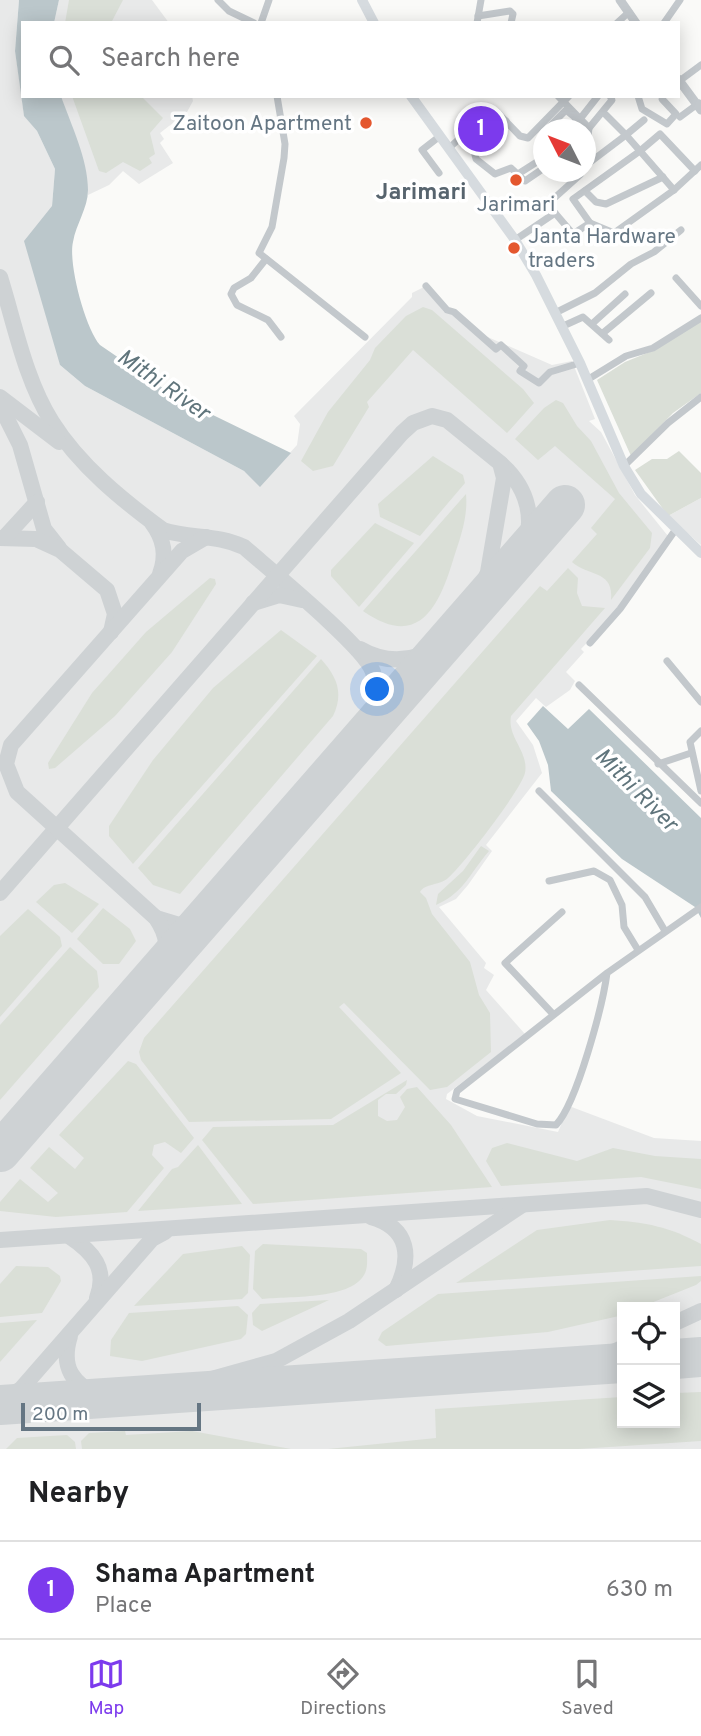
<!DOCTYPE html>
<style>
:root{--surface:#fff;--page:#f6f6f6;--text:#202124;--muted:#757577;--line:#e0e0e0;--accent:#7c3aed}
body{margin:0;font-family:Overpass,sans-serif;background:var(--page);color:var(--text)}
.controls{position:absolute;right:21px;bottom:21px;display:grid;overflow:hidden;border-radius:0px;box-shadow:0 4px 18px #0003}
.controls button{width:63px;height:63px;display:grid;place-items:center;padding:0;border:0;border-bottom:2px solid var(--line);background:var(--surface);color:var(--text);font:35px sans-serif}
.compass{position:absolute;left:533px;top:119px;width:63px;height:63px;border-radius:50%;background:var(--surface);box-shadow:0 4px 18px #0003;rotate:312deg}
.scale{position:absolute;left:21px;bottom:18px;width:180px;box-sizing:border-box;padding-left:7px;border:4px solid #657683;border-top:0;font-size:19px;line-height:24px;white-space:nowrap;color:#657683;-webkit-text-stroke:5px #fff;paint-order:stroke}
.you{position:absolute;left:378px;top:690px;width:24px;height:24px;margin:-18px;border:5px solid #fff;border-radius:50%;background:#1a73e8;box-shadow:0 0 0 10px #1a73e833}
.badge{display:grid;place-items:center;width:46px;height:46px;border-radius:50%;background:var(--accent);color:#fff;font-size:23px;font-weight:700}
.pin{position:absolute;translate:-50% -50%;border:4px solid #fff;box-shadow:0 2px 7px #0006}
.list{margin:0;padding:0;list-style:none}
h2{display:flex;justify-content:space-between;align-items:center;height:91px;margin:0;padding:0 28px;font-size:30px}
h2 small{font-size:23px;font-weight:400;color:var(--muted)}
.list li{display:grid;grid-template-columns:46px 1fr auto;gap:21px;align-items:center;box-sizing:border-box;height:98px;padding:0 28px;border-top:2px solid var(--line)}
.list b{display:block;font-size:26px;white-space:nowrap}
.list p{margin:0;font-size:23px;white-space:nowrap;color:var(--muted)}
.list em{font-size:23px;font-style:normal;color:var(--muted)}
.icon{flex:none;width:38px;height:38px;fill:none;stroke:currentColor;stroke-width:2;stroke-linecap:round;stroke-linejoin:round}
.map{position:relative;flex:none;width:701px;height:1449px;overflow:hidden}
.search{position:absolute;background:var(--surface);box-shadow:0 4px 18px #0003;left:21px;right:21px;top:21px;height:77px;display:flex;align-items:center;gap:18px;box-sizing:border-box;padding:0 24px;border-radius:0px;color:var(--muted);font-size:26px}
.sheet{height:189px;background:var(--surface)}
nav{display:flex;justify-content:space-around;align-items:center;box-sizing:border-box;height:98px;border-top:2px solid var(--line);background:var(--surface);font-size:19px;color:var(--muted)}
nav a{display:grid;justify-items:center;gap:4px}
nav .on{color:var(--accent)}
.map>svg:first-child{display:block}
.built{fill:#e8e9e9;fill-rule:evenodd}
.green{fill:#dadfd7}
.water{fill:#bbc7cb}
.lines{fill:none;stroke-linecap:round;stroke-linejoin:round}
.taxiway{stroke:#ced2d4;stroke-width:16}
.runway{stroke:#ced2d4;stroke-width:40}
.minor{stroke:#c3c8cc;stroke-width:7}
.tertiary{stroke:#c3c8cc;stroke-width:9}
.primary{stroke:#d6dbdf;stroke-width:10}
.poi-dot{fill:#e4572e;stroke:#fff;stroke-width:2.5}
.labels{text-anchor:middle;stroke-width:7;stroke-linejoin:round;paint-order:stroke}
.poi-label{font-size:21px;fill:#657683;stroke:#fff;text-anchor:end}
.neighbourhood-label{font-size:23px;font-weight:bold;fill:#57646e;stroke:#fff}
.water-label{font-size:23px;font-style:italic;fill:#60757c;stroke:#fff}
</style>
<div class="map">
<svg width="701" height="1449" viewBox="0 0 701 1449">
<rect width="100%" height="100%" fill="#fafaf8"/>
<!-- built -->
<g class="built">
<path d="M 0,0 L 19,0 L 15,50 L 24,115 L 37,131 L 55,169 L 52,206 L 60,365 L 85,386 L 244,471 L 260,486 L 297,445 L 300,424 L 294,416 L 412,297 L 412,293 L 424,287 L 444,312 L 453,313 L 467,328 L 552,365 L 572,361 L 595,419 L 589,421 L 601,432 L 635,495 L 668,536 L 621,607 L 581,649 L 584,652 L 566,672 L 575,681 L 570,690 L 546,707 L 536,698 L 516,721 L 533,745 L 542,773 L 486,845 L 492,851 L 468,885 L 456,899 L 439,907 L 486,963 L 484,968 L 494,975 L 486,990 L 525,1034 L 447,1094 L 446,1099 L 477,1116 L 558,1132 L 569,1106 L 654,1138 L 701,1141 L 701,1449 L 0,1449 ZM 622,1307 L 675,1307 L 675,1423 L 622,1423 Z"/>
<polygon points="59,0 152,0 169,23 54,23"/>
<polygon points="61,96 192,96 193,101 187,112 160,133 164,139 160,143 173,163 139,184 123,171 109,185 88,195 84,165"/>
<polygon points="701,498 701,545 668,516"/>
</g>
<!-- green -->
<g class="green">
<polygon points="69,0 123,0 111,23 65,23"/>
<polygon points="72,96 141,96 163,118 150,133 155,154 149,158 152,163 140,171 123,162 106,173 99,171"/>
<polygon points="423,307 432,310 523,389 534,403 507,433 413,350 367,402 369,407 333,466 313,471 301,461 328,412 370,360 375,348 406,316"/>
<polygon points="701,321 701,393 673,413 631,456 597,380 625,362 657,349"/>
<path d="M 556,400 L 563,403 L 577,426 L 591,441 L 619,493 L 652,533 L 650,548 L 611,600 C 614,570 589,577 572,562 L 597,534 L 591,528 L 615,499 L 555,446 L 538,460 L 515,439 L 544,408 Z"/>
<polygon points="679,451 701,473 701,498 668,516 635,470 652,459 667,459"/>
<polygon points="433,456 463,475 465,483 420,536 380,517 378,504"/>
<path d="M 466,494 C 468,516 461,536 454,557 C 439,607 419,650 363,611 Z"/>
<polygon points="375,523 414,543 359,607 331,576 331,570"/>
<path d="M 568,568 L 578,578 L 577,593 L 582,606 L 605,608 L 511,716 C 507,738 529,751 525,773 C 521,790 463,865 448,878 C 439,886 425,883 420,892 L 426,898 L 432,914 L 470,962 L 479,995 L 490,1013 L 491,1052 L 447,1087 L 430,1090 L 344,1003 L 339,1007 L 401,1073 L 331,1119 L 189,1122 L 141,1060 L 139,1052 L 144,1038 L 540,586 L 547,591 Z"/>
<polygon points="210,578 215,579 216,584 172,652 115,716 55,768 49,769 48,763 92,693 146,632"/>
<polygon points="281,630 317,656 133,864 109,836 109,826 153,760 213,688"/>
<path d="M 321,659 C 337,677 344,693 333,716 L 180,894 L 153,885 L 138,868 Z"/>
<path d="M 481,846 L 489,851 C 469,874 465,892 436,905 L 438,894 L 463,871 Z"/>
<polygon points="65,883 99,904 72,933 36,902 54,885"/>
<polygon points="103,908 130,929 136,941 119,964 103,964 77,939"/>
<polygon points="28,909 60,937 62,946 0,1017 0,936"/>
<polygon points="70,947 97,971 99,987 0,1100 0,1025"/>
<polygon points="128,1061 136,1064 194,1138 181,1153 165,1142 154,1145 152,1155 164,1168 127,1212 56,1217 0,1211 0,1202 20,1179 48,1202 58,1193 30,1168 49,1147 75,1169 84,1158 59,1135"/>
<polygon points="407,1080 406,1085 396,1094 386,1094 378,1100 378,1116 387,1121 397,1120 405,1107 400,1097 407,1089 417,1087 451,1125 492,1187 253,1204 202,1140 213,1127 333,1125"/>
<polygon points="507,1143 577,1161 613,1148 655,1156 701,1159 701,1189 641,1177 501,1186 486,1161 492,1148"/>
<polygon points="198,1145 242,1204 138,1211 172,1169 178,1167"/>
<path d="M 610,1220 C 645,1222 670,1227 701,1244 L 701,1266 L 456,1283 L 537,1230 Z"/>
<path d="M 263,1244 L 361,1249 L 367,1253 C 367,1260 368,1269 364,1275 C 350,1300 288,1296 262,1299 L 253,1289 L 255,1251 Z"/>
<polygon points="242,1246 250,1255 248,1293 242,1299 134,1306 183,1254"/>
<polygon points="16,1266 48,1267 60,1276 61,1281 42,1313 0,1317 0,1284"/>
<polygon points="701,1276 701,1281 696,1285 641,1307 622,1307 622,1315 619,1316 548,1332 386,1346 378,1340 382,1332 438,1294"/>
<polygon points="329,1300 262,1331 253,1325 252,1313 260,1304"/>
<polygon points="238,1306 248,1315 246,1334 241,1339 142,1361 110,1356 111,1340 129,1313"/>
<polygon points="37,1320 0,1362 0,1323"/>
<polygon points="701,1392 701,1441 579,1449 328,1449 436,1438 435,1409 622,1397 622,1423 675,1423 675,1393"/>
<polygon points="125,1431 126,1435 192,1431 291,1449 82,1449 81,1441 89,1433"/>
<polygon points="67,1435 75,1442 76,1449 6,1449 17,1438"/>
</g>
<!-- water -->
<g class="water">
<path d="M 19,0 L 59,0 L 54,23 L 23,23 L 23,96 L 61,96 C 71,125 88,159 88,190 C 88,208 76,224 73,242 C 68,263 85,328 100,345 L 176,397 L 291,453 L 260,487 L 244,471 L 85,386 L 60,365 L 24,241 L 52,206 L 55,169 L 37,131 L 24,116 L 15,51 Z"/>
<polygon points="543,706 568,729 589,709 701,818 701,918 695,907 622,859 551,791 548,765 539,741 527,724"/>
</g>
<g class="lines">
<!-- taxiway -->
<g class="taxiway">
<path d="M 0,277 C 15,325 25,379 52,422 C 79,465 122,500 163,530 C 190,539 217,534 244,547 C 269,569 365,647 373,672 C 380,695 375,713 365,734"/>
<polyline points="0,397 59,442"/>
<polyline points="0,405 20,445 44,529 59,548"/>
<path d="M 501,464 C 529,489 536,521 522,554"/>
<path d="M 152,523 C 164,539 167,555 160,574"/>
<polyline points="0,538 36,539 60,550 107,590 115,614 111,632"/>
<polyline points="4,538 37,502"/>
<polyline points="253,603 279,595 302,600"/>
<path d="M 360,649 C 389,666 417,661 444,644"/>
<polyline points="0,893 402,433 413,423 432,416 447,420 500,463 504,478 488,572 473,611"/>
<polyline points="156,918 179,925 207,915"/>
<path d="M 161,968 C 169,949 168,936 156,918 L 17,792 L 6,764 L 11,745 L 182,551 L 206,537"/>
<path d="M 371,1217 C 410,1228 412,1258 396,1290"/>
<path d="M 69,1236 C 93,1252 108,1269 97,1298"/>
<polyline points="0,1240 647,1196 701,1210"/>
<polyline points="675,1323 701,1311"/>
<path d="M 70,1336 C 60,1368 73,1384 101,1398"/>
<polyline points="585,1365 622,1348"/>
<polyline points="158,1394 276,1361 349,1321 522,1205"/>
<polyline points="0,1402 21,1389 152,1239 165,1232"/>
<polyline points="0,1416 28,1403"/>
</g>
<!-- runway -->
<g class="runway">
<polyline points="0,1152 565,505"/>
<polyline points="675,1359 701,1357"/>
<polyline points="0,1405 622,1363"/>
</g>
<!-- minor -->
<g class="minor">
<polyline points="218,0 229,11 254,23"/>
<polyline points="478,16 510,11 513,14 511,23"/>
<polyline points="261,23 269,0"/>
<polyline points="477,23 481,0"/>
<polyline points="617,23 629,12"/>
<polyline points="664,23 680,0"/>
<polyline points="678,82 701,65"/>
<polyline points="277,96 285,144 284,158 272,227 259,253 365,337"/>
<polyline points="558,96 589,128 586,152"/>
<polyline points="638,96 642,109 667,124 676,114 662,99 663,96"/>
<polyline points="606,115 626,135 644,120"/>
<polyline points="680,117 699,103"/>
<polyline points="580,119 598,96"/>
<polyline points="506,121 474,151 476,159 495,174 511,168 525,181 544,168"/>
<polyline points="589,128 612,100 610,96"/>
<polyline points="546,130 566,110 577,119 568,130"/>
<polyline points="449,148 489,112 497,112 520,136 528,138 569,96"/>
<polyline points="589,163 626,135 640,151 660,134 695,171"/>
<polyline points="439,173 422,150 440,136"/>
<polyline points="518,174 540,160 544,164"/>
<polyline points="585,191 596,202 606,204 663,177"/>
<polyline points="555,213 550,207 551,201 580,175"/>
<polyline points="590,223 573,199 640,151 674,190"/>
<polyline points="515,240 555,213 573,234 590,223 614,233 674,190 701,165"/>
<polyline points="266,259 251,278 234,288 231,294 237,305 268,320 281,337"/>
<polyline points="676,278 701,306"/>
<polyline points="426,286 447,310 454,312 496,349 501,345 524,366 520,371 539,383 550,372 580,363"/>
<polyline points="555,313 595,293 631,264 654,252 681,230"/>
<polyline points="593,323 625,294"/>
<polyline points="561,327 583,317 609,340"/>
<polyline points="603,333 651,293"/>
<polyline points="587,380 626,356 653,348 701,318"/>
<polyline points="624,466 668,423 701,397"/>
<polyline points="590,643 620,609 676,529"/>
<polyline points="667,661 701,702"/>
<polyline points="579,685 701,803"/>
<polyline points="701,731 690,742 701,791"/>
<polyline points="658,764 691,753"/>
<polyline points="539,791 645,897 665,931"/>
<polyline points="549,881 594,871 610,880 622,905 624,927 638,950"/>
<path d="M 607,973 L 457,1091 L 455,1099 L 537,1124 L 556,1125 C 577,1103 603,1004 607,973 L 701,907"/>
<polyline points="552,1013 505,963 562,912"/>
</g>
<!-- tertiary -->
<g class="tertiary">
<polyline points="620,0 636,23"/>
<polyline points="678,79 701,110"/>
</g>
<!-- primary -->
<g class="primary">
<polyline points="362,0 374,23"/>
<polyline points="411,96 515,240 536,275 580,363 624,466 641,494 701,553"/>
</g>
</g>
<!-- markers -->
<g class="poi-dot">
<circle cx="366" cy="123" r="7"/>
<circle cx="516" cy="180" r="7"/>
<circle cx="514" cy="248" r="7"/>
</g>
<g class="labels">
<!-- poi labels -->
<g class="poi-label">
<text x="352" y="130">Zaitoon Apartment</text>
<text x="516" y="211" text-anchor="middle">Jarimari</text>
<text x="528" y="243" text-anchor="start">Janta Hardware<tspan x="528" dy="24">traders</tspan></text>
</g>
<!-- neighbourhood labels -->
<g class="neighbourhood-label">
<text x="421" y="199">Jarimari</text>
</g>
<!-- water labels -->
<g class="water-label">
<text transform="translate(164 384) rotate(35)" y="8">Mithi River</text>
<text transform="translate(637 789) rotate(45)" y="8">Mithi River</text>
</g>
</g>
</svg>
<div class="controls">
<button><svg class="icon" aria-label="locate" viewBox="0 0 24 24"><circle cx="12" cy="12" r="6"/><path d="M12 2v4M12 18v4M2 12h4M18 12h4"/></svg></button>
<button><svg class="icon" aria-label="layers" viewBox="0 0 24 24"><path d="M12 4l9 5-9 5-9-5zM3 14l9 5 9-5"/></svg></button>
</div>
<svg class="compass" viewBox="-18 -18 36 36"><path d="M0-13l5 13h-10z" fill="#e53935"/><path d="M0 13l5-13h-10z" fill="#757577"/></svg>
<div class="scale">200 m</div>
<div class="you"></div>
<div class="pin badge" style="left:481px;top:129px">1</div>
<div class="search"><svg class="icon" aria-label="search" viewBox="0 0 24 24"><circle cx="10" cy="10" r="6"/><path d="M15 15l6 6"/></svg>Search here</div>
</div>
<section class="sheet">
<h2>Nearby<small></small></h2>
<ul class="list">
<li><span class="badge">1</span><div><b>Shama Apartment</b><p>Place</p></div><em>630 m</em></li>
</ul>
</section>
<nav>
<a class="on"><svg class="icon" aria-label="map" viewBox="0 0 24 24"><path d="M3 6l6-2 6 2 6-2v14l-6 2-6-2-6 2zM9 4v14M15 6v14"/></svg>Map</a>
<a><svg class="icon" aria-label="directions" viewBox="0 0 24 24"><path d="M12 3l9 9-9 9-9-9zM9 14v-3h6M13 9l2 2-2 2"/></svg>Directions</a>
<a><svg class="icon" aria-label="saved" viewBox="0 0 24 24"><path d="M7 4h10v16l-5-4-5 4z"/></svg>Saved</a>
</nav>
